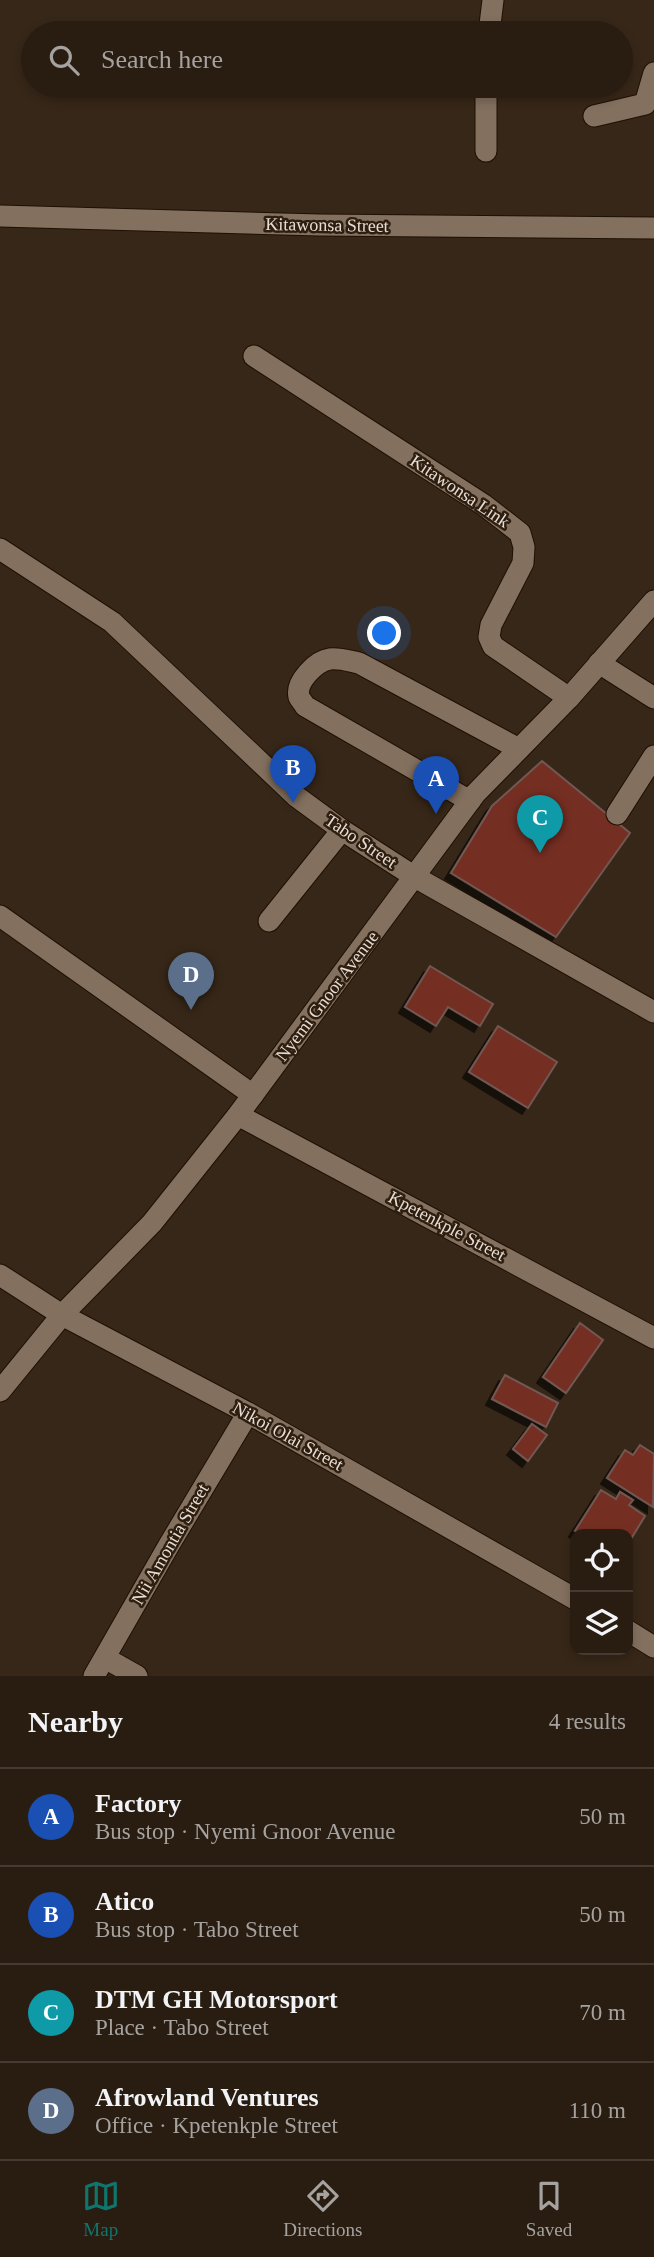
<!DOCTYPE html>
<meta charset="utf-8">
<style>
:root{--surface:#291d12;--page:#352a20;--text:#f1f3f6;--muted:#a5a29f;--line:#453b32;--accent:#0f766e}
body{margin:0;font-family:Georgia,serif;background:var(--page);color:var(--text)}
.controls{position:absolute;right:21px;bottom:21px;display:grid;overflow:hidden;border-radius:14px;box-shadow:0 4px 10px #0003}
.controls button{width:63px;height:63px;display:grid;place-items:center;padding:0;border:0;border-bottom:2px solid var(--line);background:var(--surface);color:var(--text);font:35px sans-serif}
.you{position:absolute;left:385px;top:634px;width:24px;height:24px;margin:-18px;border:5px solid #fff;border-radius:50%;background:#1a73e8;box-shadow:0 0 0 10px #1a73e833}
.badge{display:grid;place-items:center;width:46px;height:46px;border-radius:50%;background:var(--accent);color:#fff;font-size:23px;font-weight:700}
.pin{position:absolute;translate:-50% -58px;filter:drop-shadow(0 2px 4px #0008)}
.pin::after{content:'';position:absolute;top:37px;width:24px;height:21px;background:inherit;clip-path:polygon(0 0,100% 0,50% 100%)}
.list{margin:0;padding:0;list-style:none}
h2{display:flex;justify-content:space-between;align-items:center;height:91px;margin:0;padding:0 28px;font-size:30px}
h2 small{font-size:23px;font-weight:400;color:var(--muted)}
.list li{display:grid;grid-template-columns:46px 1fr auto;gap:21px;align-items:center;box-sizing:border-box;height:98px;padding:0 28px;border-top:2px solid var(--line)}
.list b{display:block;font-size:26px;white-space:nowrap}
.list p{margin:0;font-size:23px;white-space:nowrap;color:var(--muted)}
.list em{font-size:23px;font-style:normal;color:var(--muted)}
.icon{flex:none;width:38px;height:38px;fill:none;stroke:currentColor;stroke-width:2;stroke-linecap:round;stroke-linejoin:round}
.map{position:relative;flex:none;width:654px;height:1676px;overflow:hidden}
.search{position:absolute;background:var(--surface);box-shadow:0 4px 10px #0003;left:21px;right:21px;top:21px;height:77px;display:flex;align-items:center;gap:18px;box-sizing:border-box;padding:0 24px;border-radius:38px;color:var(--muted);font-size:26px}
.sheet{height:483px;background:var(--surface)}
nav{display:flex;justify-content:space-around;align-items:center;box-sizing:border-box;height:98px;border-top:2px solid var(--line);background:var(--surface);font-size:19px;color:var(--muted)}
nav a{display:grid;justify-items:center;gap:4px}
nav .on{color:var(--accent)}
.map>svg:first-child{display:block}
.building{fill:#742e23;stroke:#725853;stroke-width:2;filter:url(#shadow)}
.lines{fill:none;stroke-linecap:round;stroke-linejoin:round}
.minor-casing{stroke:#1e1003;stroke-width:23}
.minor{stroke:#83705f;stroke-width:21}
.labels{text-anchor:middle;stroke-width:5;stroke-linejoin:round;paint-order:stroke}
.street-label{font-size:18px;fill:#e7dcd3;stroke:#2d1e0f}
</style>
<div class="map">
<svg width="654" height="1676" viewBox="0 0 654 1676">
<defs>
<filter id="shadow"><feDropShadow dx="-6" dy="6" stdDeviation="0" flood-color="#0009"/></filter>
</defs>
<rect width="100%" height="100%" fill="#372718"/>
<!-- building -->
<g class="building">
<polygon points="542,761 630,833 556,937 451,873 492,806"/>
<polygon points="430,966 493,1004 480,1026 448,1007 436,1026 405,1007"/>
<polygon points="498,1026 557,1062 528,1108 469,1072"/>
<polygon points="580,1323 603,1340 566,1393 543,1377"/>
<polygon points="505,1375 558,1403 546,1427 492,1399"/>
<polygon points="532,1424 547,1435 528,1461 513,1449"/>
<polygon points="640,1445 654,1454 653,1507 607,1478 625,1450 633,1455"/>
<polygon points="601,1490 616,1499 620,1492 633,1500 629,1505 645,1516 628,1544 628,1534 580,1534 575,1531"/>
</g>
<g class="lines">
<defs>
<g id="minor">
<polyline points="489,33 493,0"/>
<polyline points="486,86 486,151"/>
<polyline points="594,116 645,104 654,73"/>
<polyline points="0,216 320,225 654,228"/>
<polyline points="254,356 484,505 520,533 524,547 523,563 491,625 489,637 493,646 569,698"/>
<polyline points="0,549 112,622 297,797 342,830 415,877 654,1012"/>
<polyline points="599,663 654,698"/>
<path d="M 470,801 L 305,706 C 304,704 300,699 299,697 C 295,682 316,661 330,659 C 340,658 349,661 359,663 L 519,749"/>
<polyline points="617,814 654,756"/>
<polyline points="0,916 253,1095"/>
<polyline points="269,921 342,830"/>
<polyline points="238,1115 654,1338"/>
<polyline points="0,1275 62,1315 248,1413 575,1599"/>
<polyline points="0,1391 62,1315 152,1223 238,1115 475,794 569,698 654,601"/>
<polyline points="628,1631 654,1647"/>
<polyline points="105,1658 137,1676"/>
<polyline points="94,1676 169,1545 248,1413"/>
</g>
</defs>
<!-- minor casing -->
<use href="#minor" class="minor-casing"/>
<!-- minor -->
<use href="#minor" class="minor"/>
</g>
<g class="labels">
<!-- street labels -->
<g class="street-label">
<text transform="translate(327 225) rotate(1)" y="6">Kitawonsa Street</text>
<text transform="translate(460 491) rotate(34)" y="6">Kitawonsa Link</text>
<text transform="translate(361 841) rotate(34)" y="6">Tabo Street</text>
<text transform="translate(327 996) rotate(-53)" y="6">Nyemi Gnoor Avenue</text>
<text transform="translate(447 1226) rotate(28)" y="6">Kpetenkple Street</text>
<text transform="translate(288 1436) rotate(29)" y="6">Nikoi Olai Street</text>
<text transform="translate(170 1544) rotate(-60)" y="6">Nii Amontia Street</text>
</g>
</g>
</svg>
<div class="controls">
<button><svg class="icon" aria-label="locate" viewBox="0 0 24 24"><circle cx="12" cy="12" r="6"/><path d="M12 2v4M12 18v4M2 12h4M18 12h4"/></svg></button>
<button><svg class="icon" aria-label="layers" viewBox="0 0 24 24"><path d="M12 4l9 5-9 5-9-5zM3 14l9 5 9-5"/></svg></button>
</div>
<div class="you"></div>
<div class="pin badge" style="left:436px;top:814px;background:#1a4fb4">A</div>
<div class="pin badge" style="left:293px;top:803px;background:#1a4fb4">B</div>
<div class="pin badge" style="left:540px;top:853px;background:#0f9aa8">C</div>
<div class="pin badge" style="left:191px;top:1010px;background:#5c6f8a">D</div>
<div class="search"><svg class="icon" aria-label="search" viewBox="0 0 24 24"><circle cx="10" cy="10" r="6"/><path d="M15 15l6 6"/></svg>Search here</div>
</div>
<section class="sheet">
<h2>Nearby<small>4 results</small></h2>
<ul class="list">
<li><span class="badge" style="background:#1a4fb4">A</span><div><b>Factory</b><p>Bus stop · Nyemi Gnoor Avenue</p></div><em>50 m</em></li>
<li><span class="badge" style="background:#1a4fb4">B</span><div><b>Atico</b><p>Bus stop · Tabo Street</p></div><em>50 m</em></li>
<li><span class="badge" style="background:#0f9aa8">C</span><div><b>DTM GH Motorsport</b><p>Place · Tabo Street</p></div><em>70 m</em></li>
<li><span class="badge" style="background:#5c6f8a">D</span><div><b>Afrowland Ventures</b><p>Office · Kpetenkple Street</p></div><em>110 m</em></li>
</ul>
</section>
<nav>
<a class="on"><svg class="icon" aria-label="map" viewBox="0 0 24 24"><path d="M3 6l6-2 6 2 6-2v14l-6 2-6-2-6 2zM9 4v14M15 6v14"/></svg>Map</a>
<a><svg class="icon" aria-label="directions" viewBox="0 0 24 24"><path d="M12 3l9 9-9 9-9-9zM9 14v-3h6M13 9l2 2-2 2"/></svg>Directions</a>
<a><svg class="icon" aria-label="saved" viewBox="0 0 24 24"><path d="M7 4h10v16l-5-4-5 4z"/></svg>Saved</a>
</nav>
